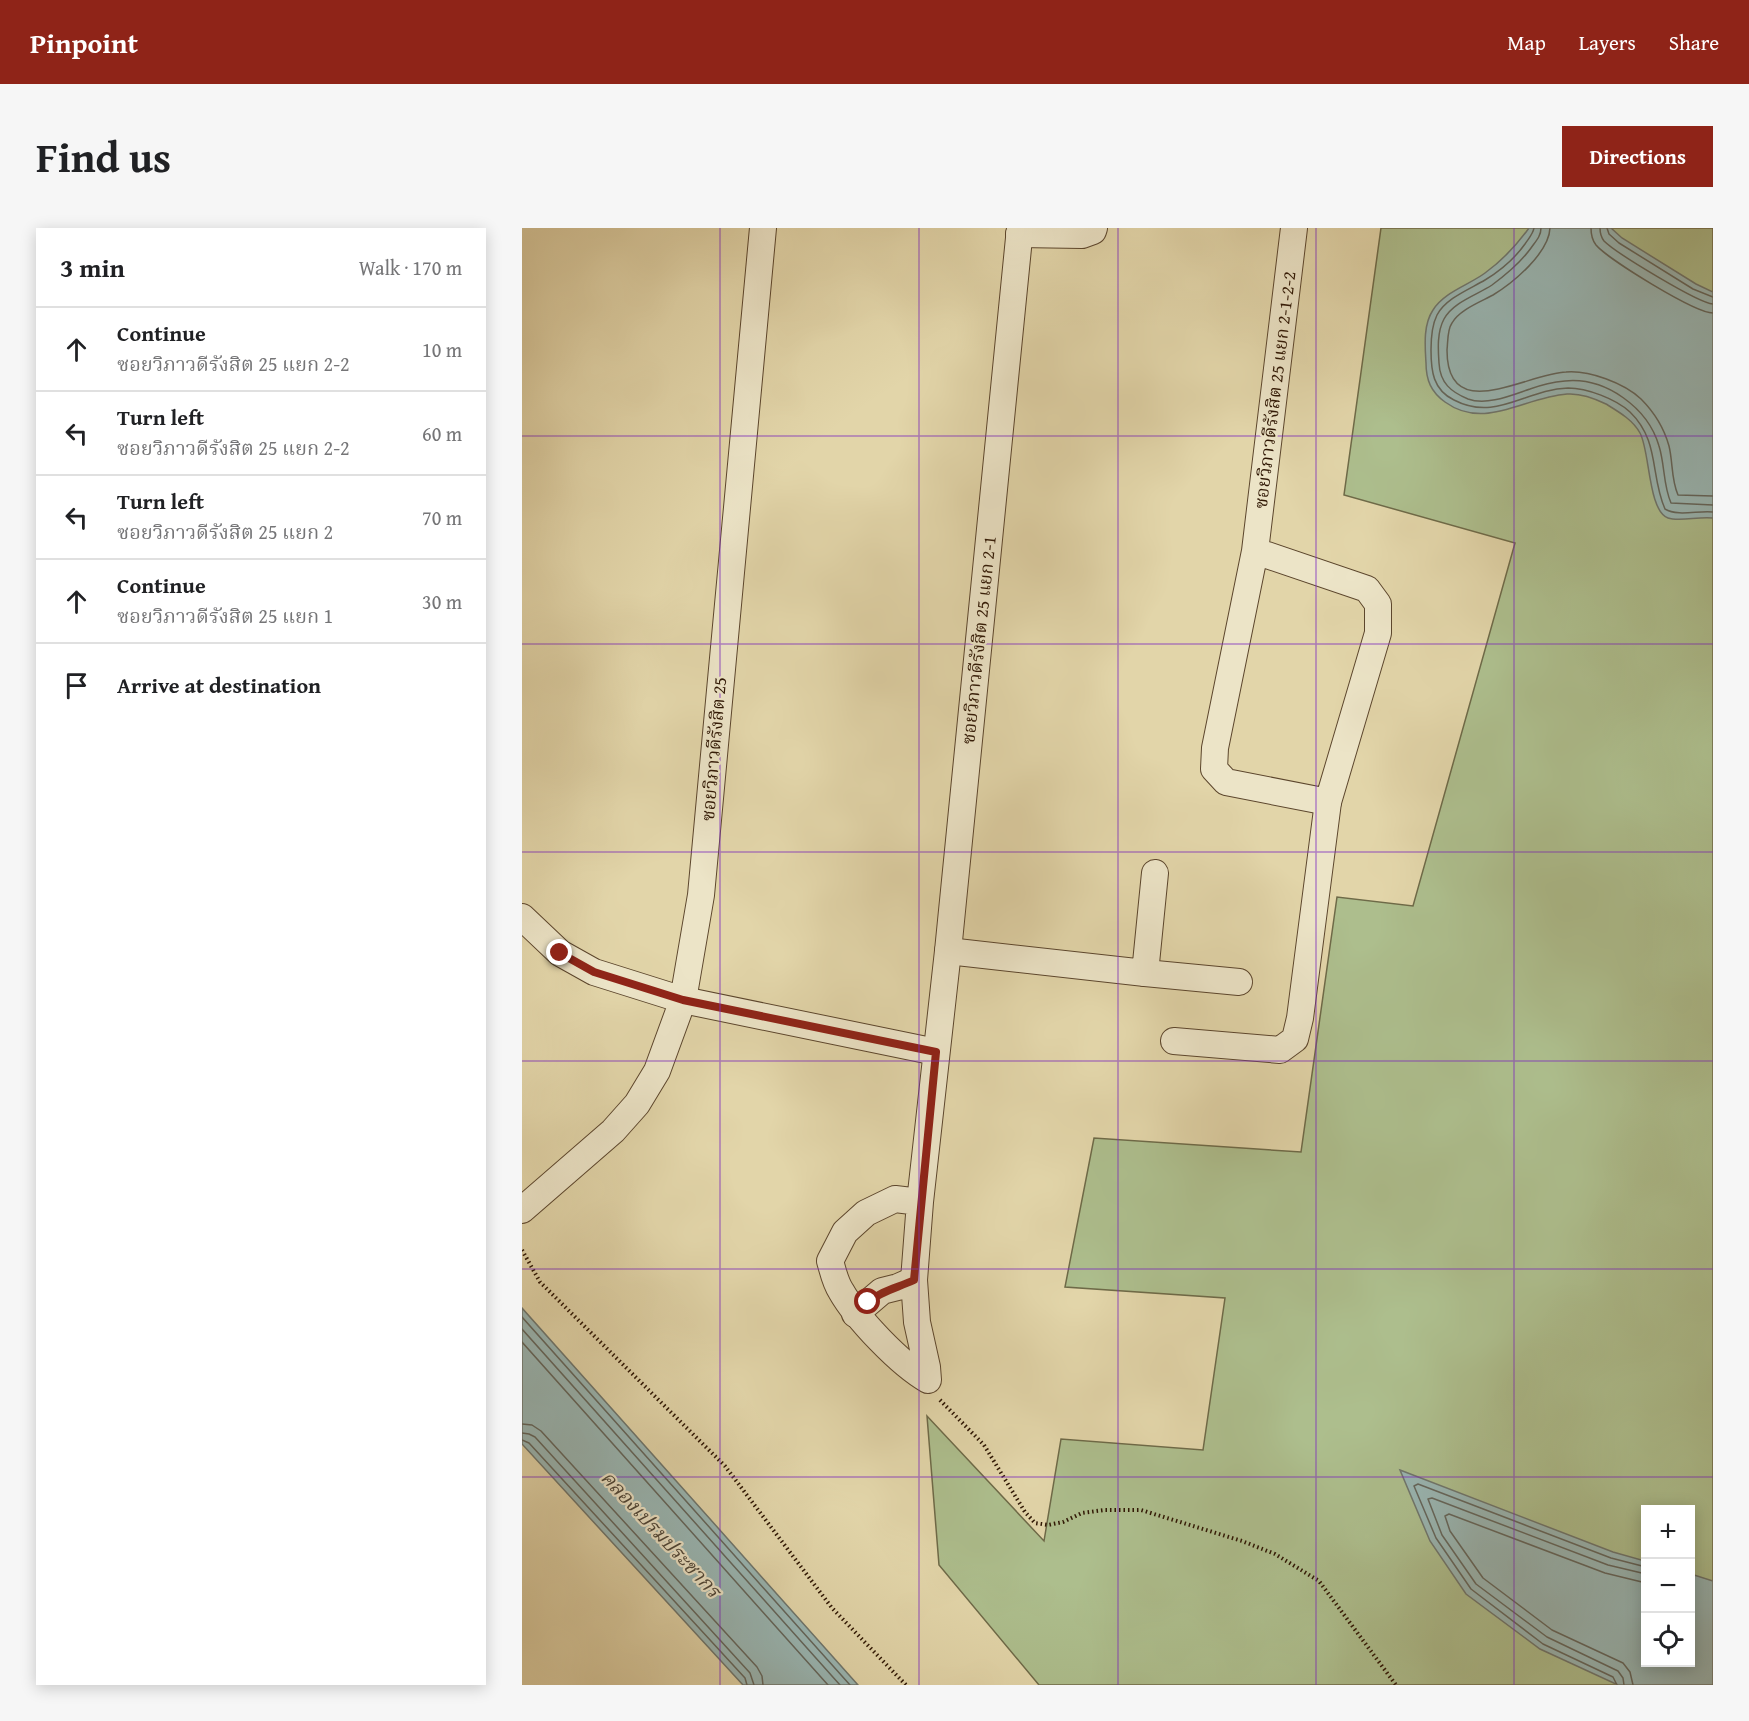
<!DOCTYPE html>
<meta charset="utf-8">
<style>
:root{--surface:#fff;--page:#f6f6f6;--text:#202124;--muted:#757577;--line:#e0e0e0;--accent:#8f2418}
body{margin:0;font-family:"Gentium Book Plus","Noto Serif Thai",serif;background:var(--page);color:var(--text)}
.controls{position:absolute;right:18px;bottom:18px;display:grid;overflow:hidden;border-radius:0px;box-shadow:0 3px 15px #0003}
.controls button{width:54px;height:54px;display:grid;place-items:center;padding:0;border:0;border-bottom:2px solid var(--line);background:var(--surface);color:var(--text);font:30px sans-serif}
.stop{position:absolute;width:18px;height:18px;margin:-14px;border:4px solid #8f2418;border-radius:50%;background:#fff}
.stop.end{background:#8f2418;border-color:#fff;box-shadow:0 2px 6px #0008}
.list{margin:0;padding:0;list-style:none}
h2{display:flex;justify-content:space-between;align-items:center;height:78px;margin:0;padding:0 24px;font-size:26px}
h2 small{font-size:20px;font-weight:400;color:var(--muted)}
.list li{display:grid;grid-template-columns:39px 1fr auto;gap:18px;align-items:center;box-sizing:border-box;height:84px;padding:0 24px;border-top:2px solid var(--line)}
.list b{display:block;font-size:22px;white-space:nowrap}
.list p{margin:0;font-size:20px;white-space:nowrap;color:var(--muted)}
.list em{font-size:20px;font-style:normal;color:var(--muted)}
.icon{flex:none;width:33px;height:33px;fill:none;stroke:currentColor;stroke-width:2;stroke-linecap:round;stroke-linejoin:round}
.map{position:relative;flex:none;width:1191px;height:1457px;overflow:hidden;border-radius:0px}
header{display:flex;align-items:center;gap:36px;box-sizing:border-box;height:84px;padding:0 30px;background:var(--accent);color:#fff}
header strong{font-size:28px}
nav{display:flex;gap:33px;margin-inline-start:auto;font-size:21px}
.intro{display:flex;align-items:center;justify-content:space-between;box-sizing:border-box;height:144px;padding:0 36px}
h1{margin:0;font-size:42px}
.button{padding:15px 27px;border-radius:0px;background:var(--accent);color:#fff;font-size:21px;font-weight:700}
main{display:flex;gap:36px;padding:0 36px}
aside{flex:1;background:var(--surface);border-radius:0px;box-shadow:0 3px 15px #0003}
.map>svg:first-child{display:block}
.green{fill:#adbe8d;stroke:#6e6a48;stroke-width:1.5;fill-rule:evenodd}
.water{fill:#99b6b3;stroke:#6f766d;stroke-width:1.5}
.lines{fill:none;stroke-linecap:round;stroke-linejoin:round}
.shore{stroke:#64665c;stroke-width:1.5}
.street-casing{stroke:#5c462d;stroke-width:28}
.path{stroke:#2f1704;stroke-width:4;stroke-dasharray:1.5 3;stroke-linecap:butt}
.street{stroke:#ece4c7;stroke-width:26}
.route{stroke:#8f2418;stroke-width:8}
.grid{fill:none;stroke:#7b2cbf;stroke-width:1.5;stroke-opacity:0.55}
.labels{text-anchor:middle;stroke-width:4.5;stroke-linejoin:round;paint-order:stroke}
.street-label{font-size:18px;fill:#2f1704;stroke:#ece4c7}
.water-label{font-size:20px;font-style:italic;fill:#4f4739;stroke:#ece4c7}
</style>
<header>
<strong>Pinpoint</strong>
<nav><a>Map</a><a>Layers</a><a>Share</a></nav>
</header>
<div class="intro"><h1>Find us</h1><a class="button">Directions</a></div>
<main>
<aside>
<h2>3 min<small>Walk · 170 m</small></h2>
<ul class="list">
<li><svg class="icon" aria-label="ahead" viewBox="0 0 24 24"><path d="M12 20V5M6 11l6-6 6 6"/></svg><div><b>Continue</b><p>ซอยวิภาวดีรังสิต 25 แยก 2-2</p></div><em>10 m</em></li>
<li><svg class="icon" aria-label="left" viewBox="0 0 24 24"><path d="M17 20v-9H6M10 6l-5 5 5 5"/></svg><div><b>Turn left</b><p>ซอยวิภาวดีรังสิต 25 แยก 2-2</p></div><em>60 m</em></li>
<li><svg class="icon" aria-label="left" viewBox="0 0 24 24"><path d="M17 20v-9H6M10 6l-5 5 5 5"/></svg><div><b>Turn left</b><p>ซอยวิภาวดีรังสิต 25 แยก 2</p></div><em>70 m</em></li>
<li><svg class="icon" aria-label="ahead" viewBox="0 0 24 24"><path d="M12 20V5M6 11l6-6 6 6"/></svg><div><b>Continue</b><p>ซอยวิภาวดีรังสิต 25 แยก 1</p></div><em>30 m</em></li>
<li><svg class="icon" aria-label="arrive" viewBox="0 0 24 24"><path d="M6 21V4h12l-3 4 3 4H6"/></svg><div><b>Arrive at destination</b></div></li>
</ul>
</aside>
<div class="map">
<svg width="1191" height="1457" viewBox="0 0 1191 1457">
<rect width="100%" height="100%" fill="#e2d5a9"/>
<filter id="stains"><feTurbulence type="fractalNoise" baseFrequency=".00333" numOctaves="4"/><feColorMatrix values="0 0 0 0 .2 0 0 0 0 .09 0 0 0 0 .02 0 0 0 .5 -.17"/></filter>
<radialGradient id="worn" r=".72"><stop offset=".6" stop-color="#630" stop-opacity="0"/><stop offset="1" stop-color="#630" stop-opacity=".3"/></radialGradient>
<!-- green -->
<path class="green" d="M 859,0 L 1191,0 L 1191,1457 L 517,1457 L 417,1337 L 405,1188 L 522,1313 L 539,1211 L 681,1222 L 703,1070 L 543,1059 L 572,910 L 779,924 L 815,669 L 891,678 L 993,315 L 822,267 ZM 1124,1282 L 1168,1282 L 1168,1434 L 1124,1434 Z"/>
<!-- water -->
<g class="water">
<path d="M 1007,0 L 1089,0 L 1100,10 L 1174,56 L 1191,64 L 1191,290 C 1177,288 1158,294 1146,290 C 1126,283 1128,223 1118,205 C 1111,192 1097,184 1084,176 C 1072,170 1059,165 1045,166 C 1002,169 963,203 923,174 C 909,164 904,152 904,135 C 903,118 901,97 911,82 C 922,64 947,57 963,45 C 981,32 994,18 1007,0 Z"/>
<polygon points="0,1080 336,1457 221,1457 0,1216"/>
<polygon points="878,1242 1091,1324 1123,1333 1124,1434 1168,1434 1169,1346 1191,1353 1191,1457 1096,1457 1018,1421 944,1366 908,1313"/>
</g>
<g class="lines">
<!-- shore -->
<g class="shore">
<path d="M 1012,0 C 1011,6 1007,10 1003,16 C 993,30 978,43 963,52 C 948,61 924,70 915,87 C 910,97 909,110 909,122 C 909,143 911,162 932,172 C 974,194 1004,161 1046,160 C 1065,160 1094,171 1108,184 C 1138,213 1128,247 1143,281 C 1156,289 1177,282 1191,284"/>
<path d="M 1019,0 C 1019,8 1014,13 1009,20 C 999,34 985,46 970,57 C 955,67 931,74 922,91 C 915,104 916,121 917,135 C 918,155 929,164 946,171 C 965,178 990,167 1008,161 C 1019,157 1032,154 1043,153 C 1084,149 1126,180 1137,218 C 1143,237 1141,257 1149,275 L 1191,277"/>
<path d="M 1028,0 C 1027,25 991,55 971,67 C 958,74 937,82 930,95 C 925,102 926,114 925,122 C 925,198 1003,146 1044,144 C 1067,142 1102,155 1119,171 C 1132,184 1142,200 1147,218 C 1151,234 1149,251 1156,267 L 1191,268"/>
<path d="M 1069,0 C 1069,7 1070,12 1074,17 C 1087,32 1173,85 1191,85"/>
<path d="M 1078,0 C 1078,5 1079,9 1082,13 C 1094,25 1176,75 1191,76"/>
<polyline points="1085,0 1087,6 1097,15 1171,61 1191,69"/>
<polyline points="0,1089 328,1457"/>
<polyline points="0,1101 318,1457"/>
<polyline points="0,1114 306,1457"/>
<polyline points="0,1196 10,1197 19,1203 235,1439 240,1448 241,1457"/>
<polyline points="0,1205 7,1206 13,1209 228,1445 232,1457"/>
<polyline points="0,1212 7,1215 223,1450 225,1457"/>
<polyline points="1095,1457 1091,1449 1021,1416 949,1361 914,1310 892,1258 896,1256 1089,1330 1124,1339"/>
<polyline points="1102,1457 1101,1450 1096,1443 1025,1409 954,1356 920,1307 906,1271 910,1270 1086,1337 1124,1346"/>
<polyline points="1111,1457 1108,1444 1101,1435 1030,1402 961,1350 928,1303 923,1288 927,1286 1083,1345 1124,1355"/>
</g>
<defs>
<g id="street">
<polyline points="497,6 560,7 571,3 572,0"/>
<polyline points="733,323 845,361 856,376 856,405 806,574 704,554 692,541 693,520 733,323 772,0"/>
<polyline points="0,689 38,725 72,744 161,772 414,824"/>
<polyline points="426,723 623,745 633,645"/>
<polyline points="623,745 717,754"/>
<polyline points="652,813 758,822 773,811 778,790 806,574"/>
<path d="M 398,974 L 373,971 L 344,985 L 323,1004 L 308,1033 C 311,1043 313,1054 319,1063 C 335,1091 378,1136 406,1152 L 405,1139 L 395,1094 L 392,1052 L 398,974 L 426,723 L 498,0"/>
<polyline points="0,982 91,903 115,876 135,843 161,772 179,667 241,0"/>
<polyline points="333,1086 360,1063 376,1059 392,1052"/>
</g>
</defs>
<!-- street casing -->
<use href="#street" class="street-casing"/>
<!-- path -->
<g class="path">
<polyline points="0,1022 18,1054 203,1238 310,1380 384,1457"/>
<polyline points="418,1172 462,1217 503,1284 513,1295 526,1297 541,1294 560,1285 582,1282 619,1282 720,1313 753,1326 797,1353 874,1457"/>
</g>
<!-- street -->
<use href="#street" class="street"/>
</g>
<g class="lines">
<!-- route -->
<path class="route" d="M 38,725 L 72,744 L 161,772 L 414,824 L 392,1052 C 375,1060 361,1062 346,1074"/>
</g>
<!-- grid -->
<path class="grid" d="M 198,0 L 198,1457M 397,0 L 397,1457M 596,0 L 596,1457M 794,0 L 794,1457M 992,0 L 992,1457M 0,208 L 1191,208M 0,416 L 1191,416M 0,624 L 1191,624M 0,833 L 1191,833M 0,1041 L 1191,1041M 0,1249 L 1191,1249"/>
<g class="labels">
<!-- street labels -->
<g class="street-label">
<text transform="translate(753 162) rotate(-83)" y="6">ซอยวิภาวดีรังสิต 25 แยก 2-1-2-2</text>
<text transform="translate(457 412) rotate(-84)" y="6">ซอยวิภาวดีรังสิต 25 แยก 2-1</text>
<text transform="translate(192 521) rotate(-85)" y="6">ซอยวิภาวดีรังสิต 25</text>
</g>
<!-- water labels -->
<g class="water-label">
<text transform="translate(139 1306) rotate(47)" y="7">คลองเปรมประชากร</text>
</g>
</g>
<rect width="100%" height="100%" filter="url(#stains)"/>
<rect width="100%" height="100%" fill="url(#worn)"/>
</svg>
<div class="controls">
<button>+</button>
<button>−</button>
<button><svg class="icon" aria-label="locate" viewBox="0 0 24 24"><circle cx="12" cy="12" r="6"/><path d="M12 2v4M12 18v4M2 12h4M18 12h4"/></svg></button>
</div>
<div class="stop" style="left:346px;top:1074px"></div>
<div class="stop end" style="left:38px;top:725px"></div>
</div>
</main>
